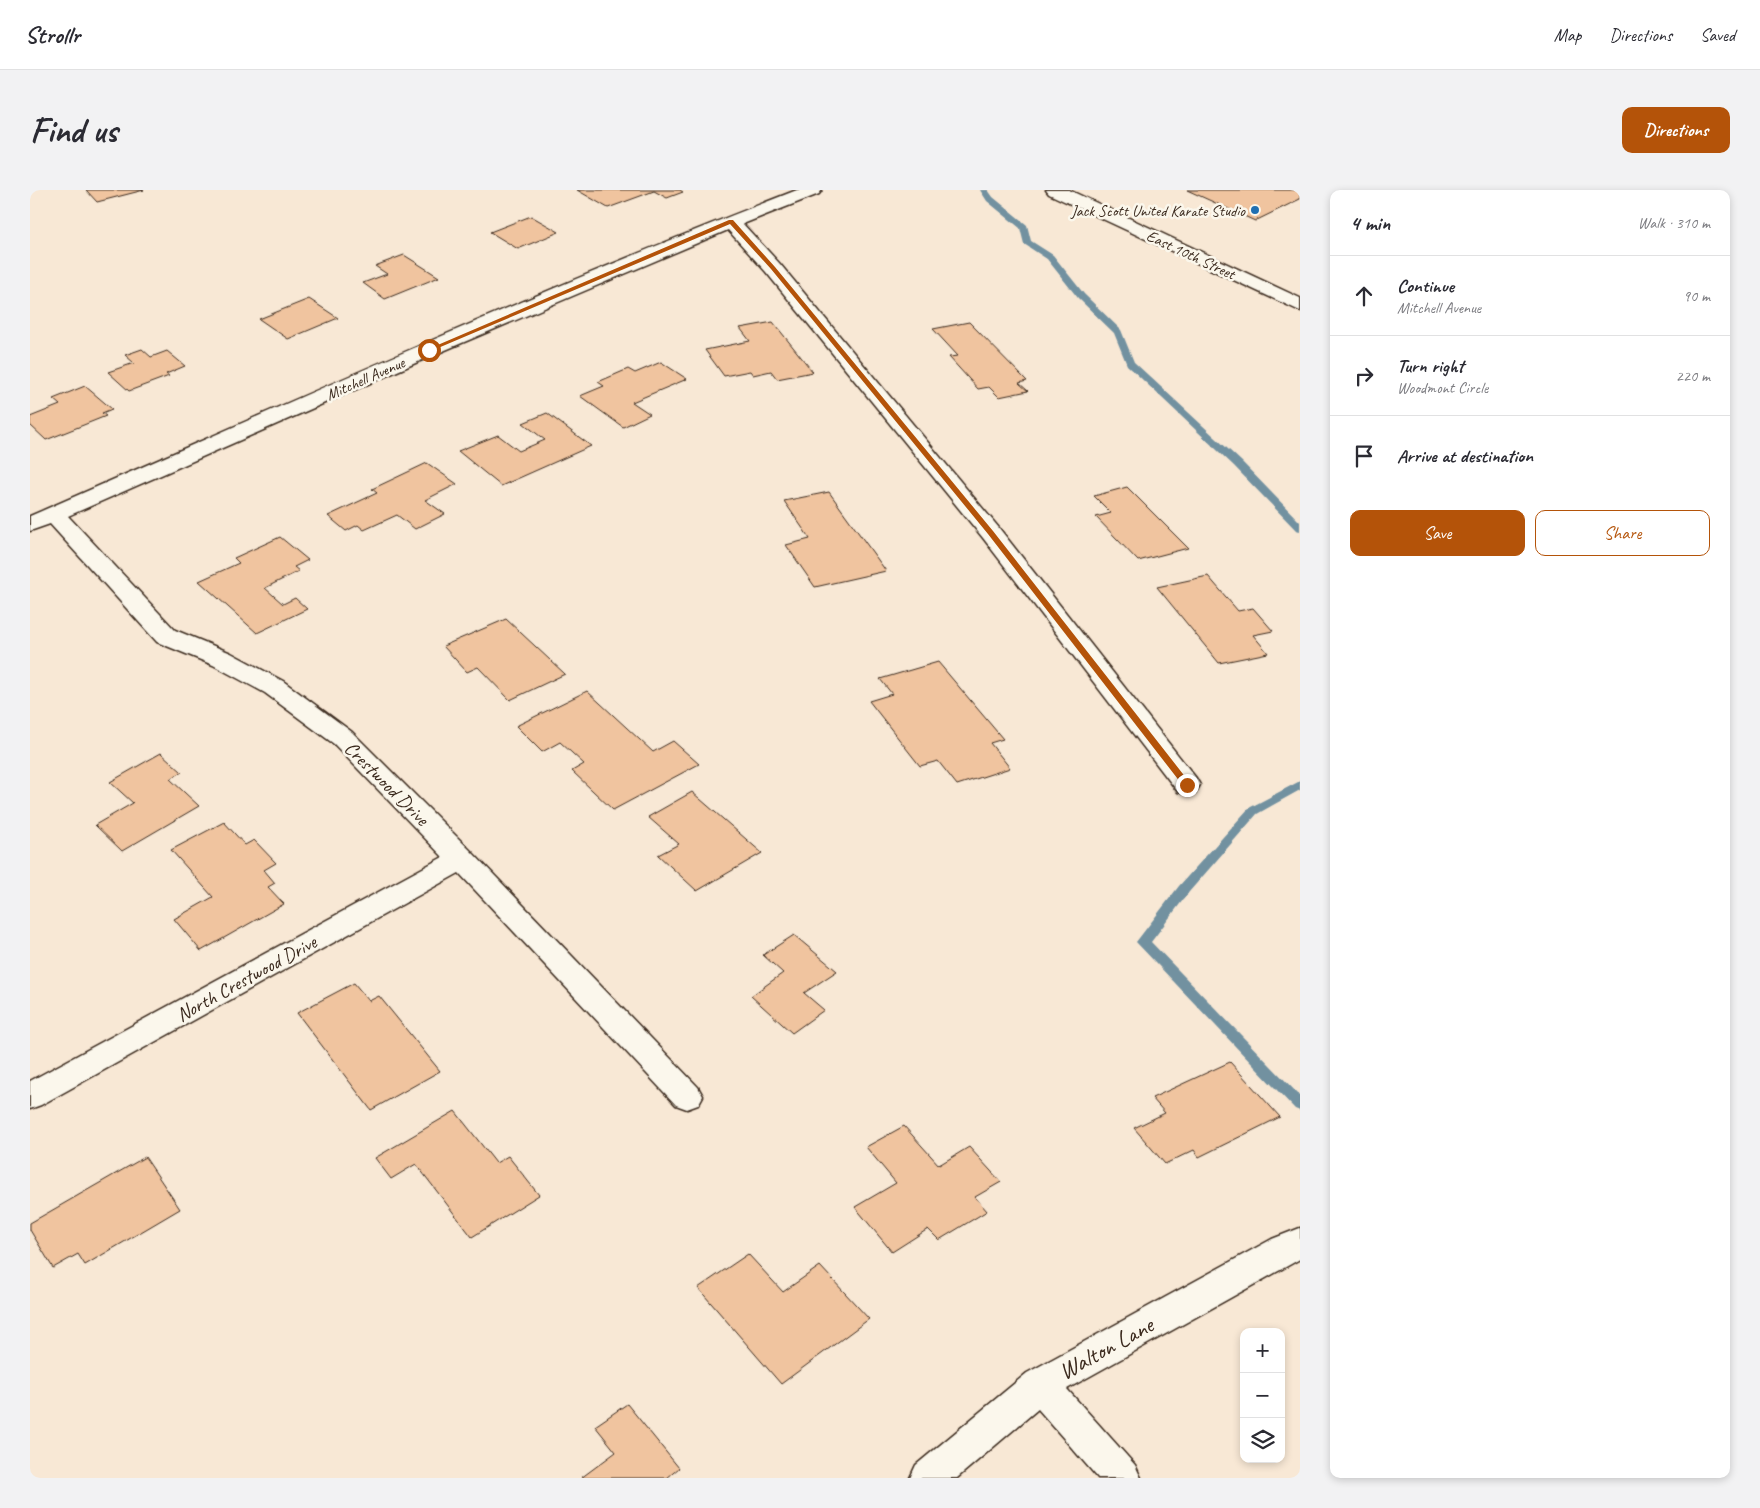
<!DOCTYPE html>
<meta charset="utf-8">
<style>
:root{--surface:#fff;--page:#f2f2f3;--text:#2b2b33;--muted:#7c7c81;--line:#e1e1e2;--accent:#b45309}
body{margin:0;font-family:Caveat,sans-serif;background:var(--page);color:var(--text)}
.controls{position:absolute;right:15px;bottom:15px;display:grid;overflow:hidden;border-radius:10px;box-shadow:0 2px 8px #0003}
.controls button{width:45px;height:45px;display:grid;place-items:center;padding:0;border:0;border-bottom:1px solid var(--line);background:var(--surface);color:var(--text);font:25px sans-serif}
.stop{position:absolute;width:15px;height:15px;margin:-11px;border:4px solid #b45309;border-radius:50%;background:#fff}
.stop.end{background:#b45309;border-color:#fff;box-shadow:0 1px 5px #0008}
.list{margin:0;padding:0;list-style:none}
h2{display:flex;justify-content:space-between;align-items:center;height:65px;margin:0;padding:0 20px;font-size:21px}
h2 small{font-size:16px;font-weight:400;color:var(--muted)}
.list li{display:grid;grid-template-columns:32px 1fr auto;gap:15px;align-items:center;box-sizing:border-box;height:80px;padding:0 20px;border-top:1px solid var(--line)}
.list b{display:block;font-size:19px;white-space:nowrap}
.list p{margin:0;font-size:16px;white-space:nowrap;color:var(--muted)}
.list em{font-size:16px;font-style:normal;color:var(--muted)}
.actions{display:flex;gap:10px;padding:15px 20px}
.actions a{flex:1;padding:11px 0;border:1px solid var(--accent);border-radius:10px;text-align:center;font-size:18px;color:var(--accent)}
.actions .main{background:var(--accent);color:#fff}
.icon{flex:none;width:28px;height:28px;fill:none;stroke:currentColor;stroke-width:2;stroke-linecap:round;stroke-linejoin:round}
.map{position:relative;flex:none;width:1270px;height:1288px;overflow:hidden;border-radius:10px}
header{display:flex;align-items:center;gap:30px;box-sizing:border-box;height:70px;padding:0 25px;background:var(--surface);border-bottom:1px solid var(--line)}
header strong{font-size:24px}
nav{display:flex;gap:28px;margin-inline-start:auto;font-size:18px}
.intro{display:flex;align-items:center;justify-content:space-between;box-sizing:border-box;height:120px;padding:0 30px}
h1{margin:0;font-size:35px}
.button{padding:12px 22px;border-radius:10px;background:var(--accent);color:#fff;font-size:18px;font-weight:700}
main{display:flex;gap:30px;padding:0 30px}
aside{flex:1;background:var(--surface);border-radius:10px;box-shadow:0 2px 8px #0003}
.map>svg:first-child{display:block}
.lines{fill:none;stroke-linecap:round;stroke-linejoin:round}
.stream{fill:#7291a0;fill-rule:evenodd}
.building{fill:#f0c49f;stroke:#3b2a1e}
.minor-casing{stroke:#3b2a1e;stroke-width:3}
.secondary-casing{stroke:#3b2a1e;stroke-width:3}
.minor{fill:#fbf7ec;fill-rule:evenodd}
.secondary{fill:#fbf7ec;fill-rule:evenodd}
.route{fill:#b45309}
.poi-dot{fill:#1f6fb2;stroke:#fbf7ec;stroke-width:2}
.labels{text-anchor:middle;stroke-width:5;stroke-linejoin:round;paint-order:stroke}
.far-poi-label{font-size:16px;fill:#3b2a1e;stroke:#fbf7ec;text-anchor:end}
.far-street-label{font-size:16px;fill:#3b2a1e;stroke:#fbf7ec}
.street-label{font-size:20px;fill:#3b2a1e;stroke:#fbf7ec}
.near-street-label{font-size:24px;fill:#3b2a1e;stroke:#fbf7ec}
</style>
<header>
<strong>Strollr</strong>
<nav><a>Map</a><a>Directions</a><a>Saved</a></nav>
</header>
<div class="intro"><h1>Find us</h1><a class="button">Directions</a></div>
<main>
<div class="map">
<svg width="1270" height="1288" viewBox="0 0 1270 1288">
<rect width="100%" height="100%" fill="#f8e8d5"/>
<filter id="ink" filterUnits="userSpaceOnUse"><feTurbulence type="fractalNoise" baseFrequency=".02" numOctaves="2"/><feDisplacementMap in="SourceGraphic" scale="10" xChannelSelector="R" yChannelSelector="G"/><feConvolveMatrix kernelMatrix="1 2 1 2 8 2 1 2 1" color-interpolation-filters="sRGB"/></filter>
<g filter="url(#ink)">
<g class="lines">
<!-- stream -->
<g class="stream">
<polygon points="950,0 958,0 963,7 997,35 1001,51 1023,65 1054,104 1091,140 1104,172 1212,272 1270,332 1270,341 1266,340 1204,276 1097,175 1084,143 1048,108 1017,69 994,54 990,38 957,11"/>
<polygon points="1270,591 1270,600 1227,624 1159,702 1121,752 1270,906 1270,921 1265,919 1106,752 1149,696 1219,618"/>
</g>
</g>
<!-- building -->
<g class="building">
<polygon points="56,0 114,0 67,12"/>
<polygon points="547,0 650,0 653,2 637,8 624,1 578,18"/>
<polygon points="1157,0 1270,0 1270,9 1225,31"/>
<polygon points="501,26 529,42 488,59 460,42"/>
<polygon points="374,65 409,87 355,109 333,93 357,84 345,76"/>
<polygon points="279,109 308,128 258,149 229,129"/>
<polygon points="743,132 783,182 747,189 741,181 723,185 720,181 694,186 675,160 720,151 710,138"/>
<polygon points="939,132 997,191 989,193 998,201 969,207 959,197 948,199 919,167 928,166 903,139"/>
<polygon points="112,159 121,167 137,161 155,176 136,184 139,186 99,201 78,182 104,173 95,165"/>
<polygon points="631,172 657,189 602,212 620,224 593,237 550,206 574,196 568,192 598,179 605,183"/>
<polygon points="55,196 82,219 72,223 76,226 16,250 0,235 0,227 30,215 23,209"/>
<polygon points="517,223 561,256 471,296 428,261 468,245 489,261 515,250 493,233"/>
<polygon points="397,273 427,294 395,310 415,324 385,339 367,325 334,340 328,335 316,341 298,326 347,303 342,299"/>
<polygon points="1097,297 1158,358 1108,371 1066,327 1081,323 1064,306"/>
<polygon points="799,302 856,381 785,397 756,355 780,349 754,311"/>
<polygon points="250,347 278,370 264,377 269,381 235,398 253,414 265,408 277,419 227,443 169,391 209,373 204,368"/>
<polygon points="1178,386 1208,421 1223,418 1243,441 1223,445 1238,463 1189,473 1127,397"/>
<polygon points="476,429 535,484 480,510 448,477 437,482 413,456"/>
<polygon points="908,472 973,549 960,553 980,578 927,595 908,571 890,576 839,511 862,504 850,489"/>
<polygon points="557,501 623,562 643,551 669,574 583,620 542,581 554,574 530,552 512,562 486,536"/>
<polygon points="131,563 152,582 140,589 169,616 92,661 65,635 103,613 80,592"/>
<polygon points="662,602 732,663 667,701 628,665 649,654 618,627"/>
<polygon points="194,632 215,655 224,650 246,673 234,680 245,693 238,697 254,714 171,761 144,729 183,707 141,660"/>
<polygon points="764,745 807,781 774,803 794,820 762,843 721,806 753,783 733,765"/>
<polygon points="324,793 339,811 349,806 410,881 341,920 267,823"/>
<polygon points="1200,872 1250,927 1169,967 1164,960 1135,974 1104,938 1135,923 1122,908"/>
<polygon points="425,921 466,973 478,966 509,1005 442,1047 386,974 361,989 345,968"/>
<polygon points="874,936 909,975 939,957 971,992 945,1007 957,1021 909,1050 898,1039 862,1062 825,1017 866,993 836,957"/>
<polygon points="115,967 150,1019 55,1075 48,1064 23,1078 0,1040 0,1033"/>
<polygon points="718,1064 753,1102 790,1076 839,1129 751,1194 668,1098"/>
<polygon points="597,1214 649,1278 637,1288 551,1288 586,1262 565,1236"/>
</g>
<g class="lines">
<defs>
<g id="minor">
<path d="M 767,0 L 792,0 L 789,4 L 713,34 L 750,74 L 969,338 L 1166,588 L 1170,595 L 1166,602 L 1157,604 L 1148,602 L 953,348 L 736,82 L 698,40 L 406,164 L 38,326 L 145,440 L 201,463 L 253,491 L 322,542 L 442,662 L 668,897 L 673,906 L 668,915 L 657,919 L 646,915 L 429,683 L 11,915 L 0,919 L 0,891 L 413,667 L 304,554 L 235,503 L 183,475 L 127,452 L 20,334 L 0,341 L 0,326 C 255,215 508,100 767,0 Z"/>
<polygon points="1270,1038 1270,1069 1037,1199 1105,1275 1111,1288 1068,1288 1008,1219 927,1288 880,1288 886,1275 997,1183 1242,1049"/>
</g>
<polygon id="secondary" points="1016,0 1039,0 1270,108 1270,121 1019,4"/>
</defs>
<!-- minor casing -->
<use href="#minor" class="minor-casing"/>
<!-- secondary casing -->
<use href="#secondary" class="secondary-casing"/>
<!-- minor -->
<use href="#minor" class="minor"/>
<!-- secondary -->
<use href="#secondary" class="secondary"/>
</g>
</g>
<!-- route -->
<polygon class="route" points="699,30 703,30 745,77 963,341 1160,593 1160,597 1154,597 958,344 741,79 700,34 401,161 396,160"/>
<!-- markers -->
<circle class="poi-dot" cx="1225" cy="20" r="5"/>
<g class="labels">
<!-- far-poi labels -->
<g class="far-poi-label">
<text x="1215" y="26">Jack Scott United Karate Studio</text>
</g>
<!-- far-street labels -->
<g class="far-street-label">
<text transform="translate(1161 64) rotate(25)" y="6">East 10th Street</text>
<text transform="translate(335 188) rotate(-24)" y="6">Mitchell Avenue</text>
</g>
<!-- street labels -->
<g class="street-label">
<text transform="translate(357 593) rotate(45)" y="7">Crestwood Drive</text>
<text transform="translate(216 788) rotate(-29)" y="7">North Crestwood Drive</text>
</g>
<!-- near-street labels -->
<g class="near-street-label">
<text transform="translate(1076 1158) rotate(-29)" y="8">Walton Lane</text>
</g>
</g>
</svg>
<div class="controls">
<button>+</button>
<button>−</button>
<button><svg class="icon" aria-label="layers" viewBox="0 0 24 24"><path d="M12 4l9 5-9 5-9-5zM3 14l9 5 9-5"/></svg></button>
</div>
<div class="stop" style="left:399px;top:160px"></div>
<div class="stop end" style="left:1157px;top:595px"></div>
</div>
<aside>
<h2>4 min<small>Walk · 310 m</small></h2>
<ul class="list">
<li><svg class="icon" aria-label="ahead" viewBox="0 0 24 24"><path d="M12 20V5M6 11l6-6 6 6"/></svg><div><b>Continue</b><p>Mitchell Avenue</p></div><em>90 m</em></li>
<li><svg class="icon" aria-label="right" viewBox="0 0 24 24"><path d="M7 20v-9h11M14 6l5 5-5 5"/></svg><div><b>Turn right</b><p>Woodmont Circle</p></div><em>220 m</em></li>
<li><svg class="icon" aria-label="arrive" viewBox="0 0 24 24"><path d="M6 21V4h12l-3 4 3 4H6"/></svg><div><b>Arrive at destination</b></div></li>
</ul>
<div class="actions"><a class="main">Save</a><a>Share</a></div>
</aside>
</main>
